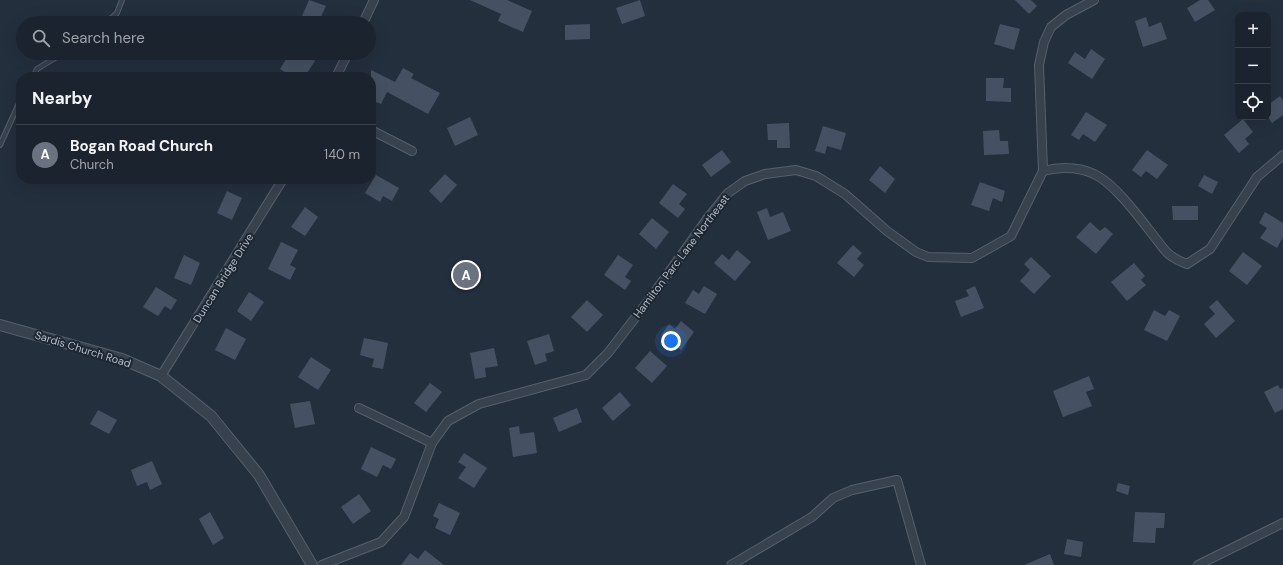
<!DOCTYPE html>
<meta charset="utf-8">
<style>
:root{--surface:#1b232e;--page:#282f3a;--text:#f1f3f6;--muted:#a0a4aa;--line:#39404a;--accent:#8ab4f8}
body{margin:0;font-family:"DM Sans",sans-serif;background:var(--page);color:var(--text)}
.controls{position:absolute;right:12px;top:12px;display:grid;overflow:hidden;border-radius:8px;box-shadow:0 4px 16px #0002}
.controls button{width:36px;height:36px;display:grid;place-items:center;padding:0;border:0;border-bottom:1px solid var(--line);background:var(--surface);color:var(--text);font:20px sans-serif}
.you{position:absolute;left:671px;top:341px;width:14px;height:14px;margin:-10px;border:3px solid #fff;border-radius:50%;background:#1a73e8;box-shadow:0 0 0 6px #1a73e833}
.badge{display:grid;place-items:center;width:26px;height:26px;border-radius:50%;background:var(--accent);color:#fff;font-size:13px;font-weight:700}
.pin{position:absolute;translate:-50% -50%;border:2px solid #fff;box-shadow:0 1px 4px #0006}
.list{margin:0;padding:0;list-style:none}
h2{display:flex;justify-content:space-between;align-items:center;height:52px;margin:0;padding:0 16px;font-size:17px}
h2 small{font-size:13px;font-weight:400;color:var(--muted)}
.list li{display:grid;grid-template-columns:26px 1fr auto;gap:12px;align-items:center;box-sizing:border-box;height:60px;padding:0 16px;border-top:1px solid var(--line)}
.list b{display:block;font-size:15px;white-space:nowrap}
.list p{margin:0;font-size:13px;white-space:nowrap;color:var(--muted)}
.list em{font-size:13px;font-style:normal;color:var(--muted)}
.icon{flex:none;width:22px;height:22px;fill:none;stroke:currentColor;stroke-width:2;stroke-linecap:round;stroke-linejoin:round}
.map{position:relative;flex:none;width:1283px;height:565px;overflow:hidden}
.search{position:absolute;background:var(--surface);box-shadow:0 4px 16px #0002;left:16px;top:16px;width:360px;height:44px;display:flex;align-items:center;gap:10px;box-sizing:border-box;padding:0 14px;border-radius:22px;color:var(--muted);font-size:15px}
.panel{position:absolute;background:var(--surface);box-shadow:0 4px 16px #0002;left:16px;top:72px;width:360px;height:112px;border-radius:16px}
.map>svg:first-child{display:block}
.building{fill:#455162}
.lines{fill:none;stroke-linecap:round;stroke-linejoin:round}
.service-casing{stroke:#565f6c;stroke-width:6}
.minor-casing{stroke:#565f6c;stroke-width:10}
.tertiary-casing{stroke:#565f6c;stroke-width:12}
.service{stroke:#38414e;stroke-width:4}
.minor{stroke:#38414e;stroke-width:8}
.tertiary{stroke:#38414e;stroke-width:10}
.labels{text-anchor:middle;stroke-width:4;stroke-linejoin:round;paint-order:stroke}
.street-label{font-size:11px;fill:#b4bcc9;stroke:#1d2633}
</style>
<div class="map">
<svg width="1283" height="565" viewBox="0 0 1283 565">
<rect width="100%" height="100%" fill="#242f3e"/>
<!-- building -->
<g class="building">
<polygon points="309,0 326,6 318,23 299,23"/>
<polygon points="470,0 507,0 532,11 523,32 498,21 501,14"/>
<polygon points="640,0 645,16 622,24 616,8"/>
<polygon points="1015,0 1031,0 1037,6 1029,14"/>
<polygon points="1200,0 1208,0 1215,10 1195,22 1187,8"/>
<polygon points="1146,17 1149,27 1161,22 1167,39 1143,47 1135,21"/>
<polygon points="590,24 590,39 565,40 565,25"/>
<polygon points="1000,24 1020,29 1014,50 994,44"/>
<polygon points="1091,49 1105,59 1092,79 1068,63 1075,52 1085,59"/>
<polygon points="290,53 303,53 315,61 305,76 299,73 296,77 292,77 280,69"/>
<polygon points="403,68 414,74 411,78 440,93 428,114 387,92 381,104 371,100 371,70 395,82"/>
<polygon points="986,78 1004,78 1003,88 1011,88 1011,102 986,101"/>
<polygon points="1280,96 1283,100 1283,115 1272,123 1268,117 1268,105"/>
<polygon points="1086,112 1107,125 1095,142 1083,134 1079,140 1071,135"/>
<polygon points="470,117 478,135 455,146 447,128"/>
<polygon points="1243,119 1253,132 1245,139 1249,144 1239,153 1224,135"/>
<polygon points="789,123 790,148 777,148 777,140 768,140 767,124"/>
<polygon points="823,126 846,133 841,150 827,146 825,154 815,151"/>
<polygon points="999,130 1000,141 1008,141 1009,154 984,155 983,131"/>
<polygon points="722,150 731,162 711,177 702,165"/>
<polygon points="1147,150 1168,165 1157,179 1146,171 1141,177 1132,170"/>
<polygon points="880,166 895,179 885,193 869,180"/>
<polygon points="445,174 457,185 441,203 429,191"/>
<polygon points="376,175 399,188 392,201 383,196 380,202 365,193"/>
<polygon points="1204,175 1218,182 1212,194 1198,186"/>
<polygon points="980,182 1005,191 1002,202 993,198 989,211 971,205"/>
<polygon points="673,184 687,194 679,204 685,209 678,218 659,203"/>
<polygon points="227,191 242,198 232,220 217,213"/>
<polygon points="1172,206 1198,206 1198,220 1173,220"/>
<polygon points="305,207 318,217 305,236 291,227"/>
<polygon points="767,208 770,217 783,212 791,231 768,240 757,212"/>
<polygon points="1265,212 1283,223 1283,237 1277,248 1260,238 1267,228 1259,223"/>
<polygon points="652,218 669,232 656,249 639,234"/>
<polygon points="1090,222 1100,231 1105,227 1113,234 1096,254 1076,237"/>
<polygon points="281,242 298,250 290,265 296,268 290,280 268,269"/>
<polygon points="853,245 862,253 857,259 864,265 854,277 837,263"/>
<polygon points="737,250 751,262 735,281 714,263 722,254 729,260"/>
<polygon points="1243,252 1262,266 1247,285 1229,271"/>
<polygon points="184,255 200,263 191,285 174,278"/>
<polygon points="618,255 633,265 625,277 631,281 625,290 604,275"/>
<polygon points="1031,257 1051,276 1034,294 1020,281 1030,270 1024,264"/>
<polygon points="1134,263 1145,276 1141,280 1146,285 1127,301 1111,282"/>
<polygon points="704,286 717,294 705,314 685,303 693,290 699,294"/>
<polygon points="975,286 984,308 961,317 955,301 969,296 966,290"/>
<polygon points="156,287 177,300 171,310 165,306 158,316 143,307"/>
<polygon points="249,292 264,302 251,321 237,311"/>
<polygon points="587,300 603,315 587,332 571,317"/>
<polygon points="1217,300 1235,321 1216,338 1204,324 1215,314 1209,307"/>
<polygon points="1154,310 1165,316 1169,310 1180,316 1167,341 1144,330"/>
<polygon points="681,321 694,332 681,350 661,335 669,324 675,329"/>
<polygon points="226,328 246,339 235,360 215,350"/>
<polygon points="549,334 554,351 545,354 547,361 535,365 527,341"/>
<polygon points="364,338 388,343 383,369 372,367 374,359 360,355"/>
<polygon points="494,348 498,366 485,368 486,377 475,379 470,353"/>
<polygon points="650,351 667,366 652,383 635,368"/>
<polygon points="311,357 331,370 318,390 298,377"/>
<polygon points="1089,376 1094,389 1086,392 1092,406 1063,417 1053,391"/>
<polygon points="430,383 442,392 426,412 414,403"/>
<polygon points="1278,385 1280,389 1283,388 1283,409 1275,413 1264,392"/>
<polygon points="620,392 631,405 613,421 602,408"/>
<polygon points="310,401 315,424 295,428 290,404"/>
<polygon points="577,408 582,422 559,432 553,418"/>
<polygon points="98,410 117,420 109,434 90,424"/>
<polygon points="519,426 520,434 534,432 537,453 513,457 509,428"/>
<polygon points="371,447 396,459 391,469 383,465 377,477 361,469"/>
<polygon points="464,453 487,468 474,488 458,478 466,467 458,462"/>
<polygon points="152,461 162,484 150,490 147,482 137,486 131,470"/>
<polygon points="1118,483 1130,486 1128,495 1116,491"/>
<polygon points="359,494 371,511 353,524 341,507"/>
<polygon points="439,503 460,513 450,535 435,528 439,519 433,516"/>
<polygon points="210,512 224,538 213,545 199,519"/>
<polygon points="1135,512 1165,513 1164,528 1156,528 1155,543 1133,542"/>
<polygon points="1067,539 1083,542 1081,557 1064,554"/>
<polygon points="425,550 444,565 401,565 410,553 418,559"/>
<polygon points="1050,554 1054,565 1024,565"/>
</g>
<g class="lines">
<defs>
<g id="service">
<polyline points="106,23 117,13 122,0"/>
<polyline points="33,77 37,69 63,53"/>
<polyline points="0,145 21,99"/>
</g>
<g id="minor">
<polyline points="363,23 374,0"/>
<polyline points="336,77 348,53"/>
<polyline points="371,130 412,151"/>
<path d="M 1043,171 C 1059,167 1078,167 1094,174 C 1114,183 1139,217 1153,235 C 1166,251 1166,256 1187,264 L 1210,249 L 1257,177 L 1283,155"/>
<polyline points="161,376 283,179"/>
<polyline points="359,408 432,443"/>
<polyline points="322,565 381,542 404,517 432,443 448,421 479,404 586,375 608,353 652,296 707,219 728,193 745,181 765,174 796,170 816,176 845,194 887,231 916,252 928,257 972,258 1011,236 1043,171 1039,65 1044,42 1051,27 1066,15 1094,0"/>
<polyline points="731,565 812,517 833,498 852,490 897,480 921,565"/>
<polyline points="1198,565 1283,523"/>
</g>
<polyline id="tertiary" points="0,325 122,359 161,376 211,416 259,475 312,565"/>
</defs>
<!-- service casing -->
<use href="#service" class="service-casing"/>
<!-- minor casing -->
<use href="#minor" class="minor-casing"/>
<!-- tertiary casing -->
<use href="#tertiary" class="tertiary-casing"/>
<!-- service -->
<use href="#service" class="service"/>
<!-- minor -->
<use href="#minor" class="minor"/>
<!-- tertiary -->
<use href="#tertiary" class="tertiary"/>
</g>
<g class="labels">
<!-- street labels -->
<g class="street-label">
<text transform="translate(681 256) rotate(-53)" y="4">Hamilton Parc Lane Northeast</text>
<text transform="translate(223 278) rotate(-58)" y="4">Duncan Bridge Drive</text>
<text transform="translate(83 349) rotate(17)" y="4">Sardis Church Road</text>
</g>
</g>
</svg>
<div class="controls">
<button>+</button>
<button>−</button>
<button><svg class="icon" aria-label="locate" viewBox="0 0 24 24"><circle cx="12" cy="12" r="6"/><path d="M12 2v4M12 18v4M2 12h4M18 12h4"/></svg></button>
</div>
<div class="you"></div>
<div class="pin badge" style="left:466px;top:275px;background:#6b7280">A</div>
<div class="search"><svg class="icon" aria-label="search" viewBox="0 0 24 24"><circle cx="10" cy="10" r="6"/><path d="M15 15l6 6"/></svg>Search here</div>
<section class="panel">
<h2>Nearby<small></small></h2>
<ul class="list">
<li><span class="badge" style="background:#6b7280">A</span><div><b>Bogan Road Church</b><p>Church</p></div><em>140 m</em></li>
</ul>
</section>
</div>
